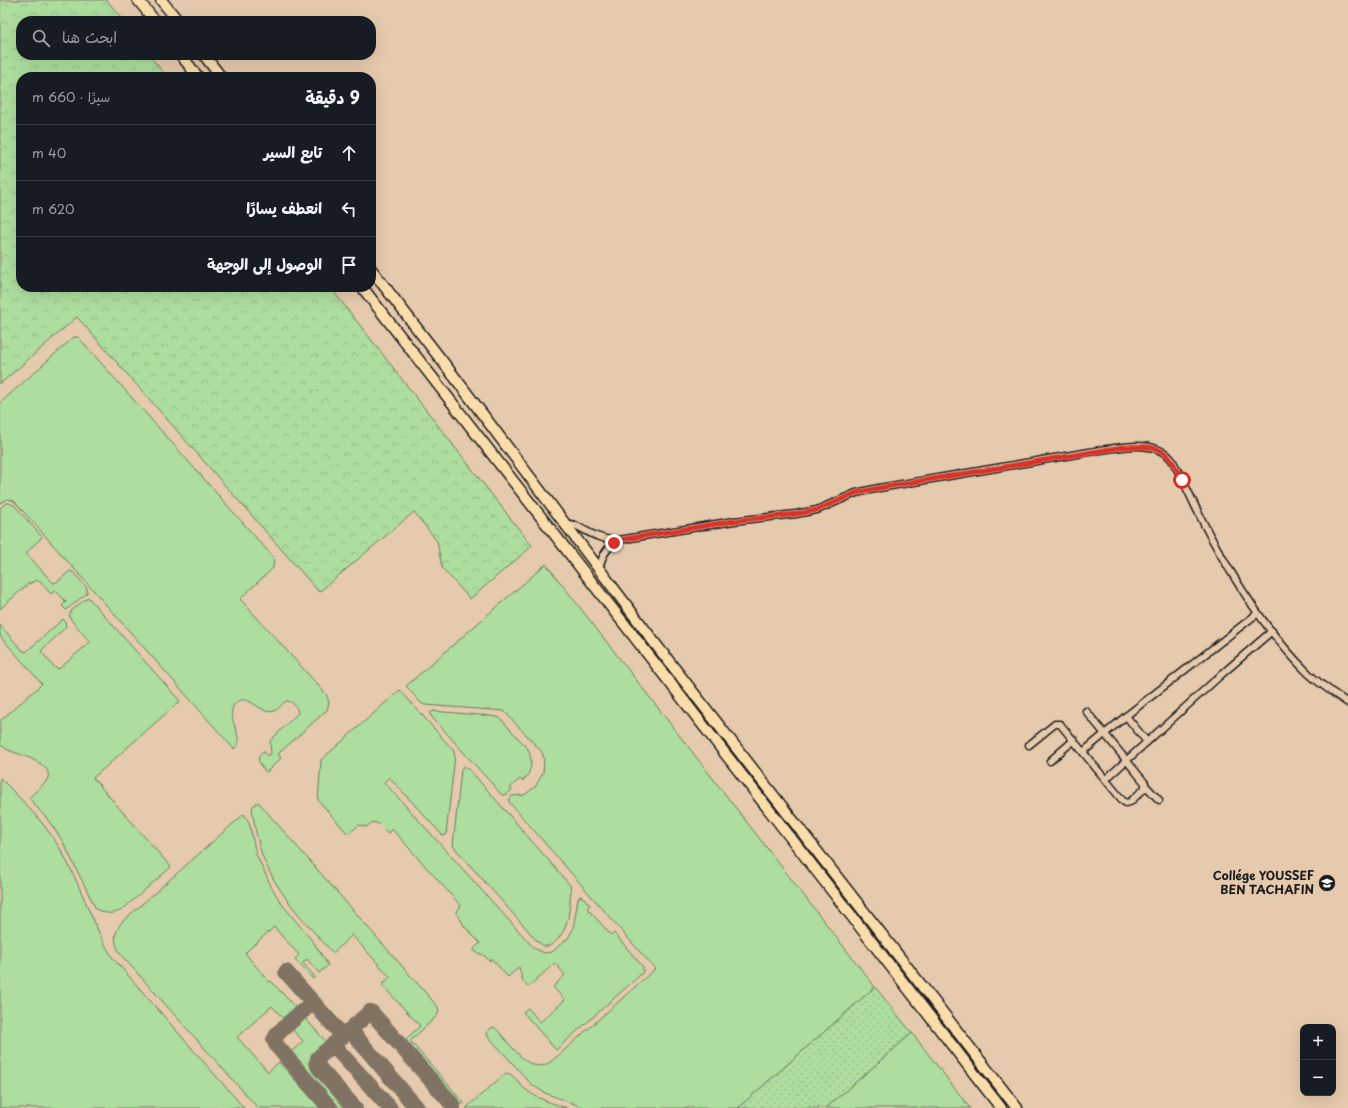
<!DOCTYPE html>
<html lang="ar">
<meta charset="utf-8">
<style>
:root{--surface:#171b24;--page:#20242c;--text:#f1f3f6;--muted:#9ea1a6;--line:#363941}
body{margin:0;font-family:"Playpen Sans","Playpen Sans Arabic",sans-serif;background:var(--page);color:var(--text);direction:rtl}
.controls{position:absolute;right:12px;bottom:12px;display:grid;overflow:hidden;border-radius:8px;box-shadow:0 4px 16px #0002}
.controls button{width:36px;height:36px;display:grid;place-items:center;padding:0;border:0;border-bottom:1px solid var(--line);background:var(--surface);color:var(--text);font:20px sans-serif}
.stop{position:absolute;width:12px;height:12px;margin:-9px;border:3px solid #d93025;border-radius:50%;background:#fff}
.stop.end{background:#d93025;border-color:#fff;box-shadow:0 1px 4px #0008}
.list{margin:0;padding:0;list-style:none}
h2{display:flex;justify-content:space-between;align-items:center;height:52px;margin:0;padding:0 16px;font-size:17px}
h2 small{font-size:13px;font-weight:400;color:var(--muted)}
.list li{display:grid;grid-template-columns:26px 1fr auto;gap:12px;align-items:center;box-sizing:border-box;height:56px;padding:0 16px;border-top:1px solid var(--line)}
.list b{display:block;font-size:15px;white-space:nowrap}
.list em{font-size:13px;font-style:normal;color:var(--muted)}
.icon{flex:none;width:22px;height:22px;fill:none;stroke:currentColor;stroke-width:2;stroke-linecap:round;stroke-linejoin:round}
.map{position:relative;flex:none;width:1348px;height:1108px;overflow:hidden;direction:ltr}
.search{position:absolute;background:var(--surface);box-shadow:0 4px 16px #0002;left:16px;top:16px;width:360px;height:44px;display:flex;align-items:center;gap:10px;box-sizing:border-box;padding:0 14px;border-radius:16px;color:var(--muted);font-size:15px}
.panel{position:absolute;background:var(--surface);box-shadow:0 4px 16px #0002;left:16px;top:72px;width:360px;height:220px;border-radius:16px;direction:rtl}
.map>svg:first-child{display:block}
.grass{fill:#adde9e;stroke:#647d5d}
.forest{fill:url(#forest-crowns);stroke:#647d5d}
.park{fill:url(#park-dots);stroke:#647d5d}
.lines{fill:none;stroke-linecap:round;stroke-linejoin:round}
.taxiway{stroke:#817364;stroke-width:16}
.minor-casing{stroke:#1c1c1c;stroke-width:9}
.trunk-casing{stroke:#1c1c1c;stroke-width:13}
.minor{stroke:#e6caad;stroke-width:6}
.trunk{stroke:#faddab;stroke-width:10}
.route{stroke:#d93025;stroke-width:5}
.labels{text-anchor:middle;stroke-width:3.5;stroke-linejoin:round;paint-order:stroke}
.poi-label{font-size:12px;font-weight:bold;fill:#1c1c1c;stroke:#e6caad;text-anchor:end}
</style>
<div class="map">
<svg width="1348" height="1108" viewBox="0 0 1348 1108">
<defs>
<pattern id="forest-crowns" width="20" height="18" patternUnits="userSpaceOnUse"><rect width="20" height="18" fill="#adde9e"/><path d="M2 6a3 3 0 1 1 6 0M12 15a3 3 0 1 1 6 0" fill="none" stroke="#94be88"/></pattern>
<pattern id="park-dots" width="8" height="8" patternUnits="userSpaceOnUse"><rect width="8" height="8" fill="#adde9e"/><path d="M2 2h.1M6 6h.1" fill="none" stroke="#94be88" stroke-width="1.8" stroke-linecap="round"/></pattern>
</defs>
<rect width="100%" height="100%" fill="#e6caad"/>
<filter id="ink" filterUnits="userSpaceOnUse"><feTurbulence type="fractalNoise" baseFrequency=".025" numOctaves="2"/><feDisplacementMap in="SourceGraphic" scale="8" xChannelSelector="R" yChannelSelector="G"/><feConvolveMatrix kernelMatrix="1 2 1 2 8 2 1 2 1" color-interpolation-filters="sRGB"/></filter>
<g filter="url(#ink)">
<!-- grass -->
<g class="grass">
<path d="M 74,337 L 78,337 L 274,558 L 273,568 L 240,599 L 326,694 L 329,702 L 327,710 L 278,754 L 281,758 L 268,771 L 266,772 C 260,766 254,756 264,751 L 266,755 L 269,755 L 271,754 L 270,741 L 298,713 C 297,707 293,701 286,701 C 282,704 279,709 274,711 C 262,716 249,693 237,702 C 221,714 248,738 234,749 L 14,501 L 8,499 L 0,503 L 0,403 Z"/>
<polygon points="6,503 8,503 14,505 42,537 26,553 53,583 57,582 70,571 74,573 87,588 87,593 66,610 62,606 66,602 55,590 51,594 40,582 37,580 28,584 0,609 0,508"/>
<path d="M 546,564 L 875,987 L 738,1108 L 585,1108 L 545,1093 L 532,1085 L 487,1035 L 488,1030 L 494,1027 C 507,1038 525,1072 545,1065 C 550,1063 555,1058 560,1054 L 655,969 L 509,802 L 509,799 L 512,796 L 524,795 L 535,787 L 543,773 L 544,760 L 542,752 L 504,711 L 425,705 L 421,703 L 406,686 Z"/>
<path d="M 88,597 L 180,701 L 93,778 L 171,867 L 122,910 C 112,915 105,914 96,909 L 62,840 L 48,820 L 29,798 C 34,792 43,786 47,780 C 56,764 20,755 11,751 C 7,750 4,747 0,745 L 0,721 L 42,684 L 0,636 L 0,625 L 22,650 L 26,652 L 63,619 L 65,621 L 66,627 L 41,651 L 54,667 L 59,669 L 90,642 L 72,621 L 69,616 L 72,610 Z"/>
<polygon points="400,690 453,750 455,755 446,835 443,836 389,777 384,782 534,948 544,953 552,952 568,938 573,929 578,899 580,896 584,898 590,905 587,908 611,935 614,933 643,967 643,972 640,975 556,1050 523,1012 528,1008 540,1022 565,1000 553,987 565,975 555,963 528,987 523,982 519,967 508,977 492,959 489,961 485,956 474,951 474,949 480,943 465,927 456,912 461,906 392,829 388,833 379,824 373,822 366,827 359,825 348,834 318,800 321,760"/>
<path d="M 433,711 L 491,716 L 500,718 L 528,749 C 533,760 532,772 523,781 L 520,779 L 510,788 L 512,790 L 506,795 L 502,795 L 431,716 L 430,713 Z"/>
<path d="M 463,766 L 469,769 L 570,885 L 571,891 C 569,908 570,926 557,940 C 553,944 550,947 544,946 L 538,942 L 453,846 L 461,770 Z"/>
<path d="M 0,778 C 22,800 43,821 59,847 C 80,882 91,922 112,957 L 244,1108 L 0,1108 Z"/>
<path d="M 258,802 L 438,1007 L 439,1012 L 437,1016 L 412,1039 L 411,1042 L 464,1103 L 461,1105 L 405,1040 L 420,1026 L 382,985 L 390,977 L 352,935 L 333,953 C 305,922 275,892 261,852 C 257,838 254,823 252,809 L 253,806 Z"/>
<path d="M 244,814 L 249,822 L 256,854 L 272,888 L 281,903 L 314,943 L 328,965 L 319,973 L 307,959 L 303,963 L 315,977 L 313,979 L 295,959 L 299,955 L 274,927 L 245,953 L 269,982 L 271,981 L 295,1007 L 283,1018 L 272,1006 L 237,1037 L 268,1072 L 279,1062 L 320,1108 L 258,1108 L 122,956 C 113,943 113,933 123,921 Z"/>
<polygon points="305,1018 328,1044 308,1063 348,1108 340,1108 291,1052 303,1041 292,1029"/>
<polygon points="912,1033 970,1108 826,1108"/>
<path d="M 506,1073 C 514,1074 519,1084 525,1089 C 537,1099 552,1103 567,1108 L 466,1108 Z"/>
</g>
<!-- forest -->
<polygon class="forest" points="0,0 107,0 123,21 21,21 21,55 149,55 167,77 21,77 21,287 330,287 532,546 470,599 442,568 437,541 414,512 319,592 77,317 0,384"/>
<!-- park -->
<polygon class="park" points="875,987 912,1033 826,1108 738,1108"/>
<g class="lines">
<!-- taxiway -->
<g class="taxiway">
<polyline points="286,972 343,1036"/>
<polyline points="313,1002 278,1033 274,1040 277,1046 330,1108"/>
<polyline points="350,1030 417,1108"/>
<polyline points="333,1045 390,1108"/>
<polyline points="355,1108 319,1068 317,1063 318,1058 370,1012 372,1013 452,1104 453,1108"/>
</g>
<defs>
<g id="minor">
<path d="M 566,526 L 570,524 L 575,525 C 590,533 602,541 619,540 L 734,521 L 796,514 L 817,510 L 856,493 L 879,488 L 1101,450 C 1122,447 1157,439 1172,460 C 1187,486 1198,515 1213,541 C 1239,588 1270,636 1309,674 C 1321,685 1335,694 1348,703"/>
<path d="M 599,569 C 602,556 606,548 618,541"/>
<polyline points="1126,716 1147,742"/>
<polyline points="1029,745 1055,724 1060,724 1123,801 1126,803 1130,802 1145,788 1145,783 1086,711"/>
<polyline points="1083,752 1126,716 1258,613"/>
<polyline points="1050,761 1074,740"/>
<polyline points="1106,779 1222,674 1272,631"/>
<polyline points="1146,786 1159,800"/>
</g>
<g id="trunk">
<polyline points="138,0 155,21"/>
<polyline points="161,0 178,21"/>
<polyline points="181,55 198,77"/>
<polyline points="204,55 221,77"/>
<polyline points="371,269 453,375 657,646 1017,1108"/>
<polyline points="362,287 1001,1108"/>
</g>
</defs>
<!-- minor casing -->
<use href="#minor" class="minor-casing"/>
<!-- trunk casing -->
<use href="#trunk" class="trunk-casing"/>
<!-- minor -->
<use href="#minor" class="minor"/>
<!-- trunk -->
<use href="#trunk" class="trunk"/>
</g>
</g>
<g class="lines" filter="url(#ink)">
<!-- route -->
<path class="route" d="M 614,543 L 619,540 L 734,521 L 796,514 L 817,510 L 856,493 L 879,488 L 1123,447 C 1160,446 1166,446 1182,480"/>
</g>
<!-- icons -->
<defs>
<symbol id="school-disc" viewBox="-11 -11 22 22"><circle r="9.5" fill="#1c1c1c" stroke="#e6caad"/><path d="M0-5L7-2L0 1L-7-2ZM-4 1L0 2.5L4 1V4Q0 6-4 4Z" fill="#fff"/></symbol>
</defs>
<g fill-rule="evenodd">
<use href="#school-disc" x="1317" y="873" width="20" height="20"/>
</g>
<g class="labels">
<!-- poi labels -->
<g class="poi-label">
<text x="1314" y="880">Collége YOUSSEF<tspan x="1314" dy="14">BEN TACHAFIN</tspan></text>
</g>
</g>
</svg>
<div class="controls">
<button>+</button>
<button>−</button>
</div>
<div class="stop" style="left:1182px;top:480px"></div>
<div class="stop end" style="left:614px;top:543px"></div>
<div class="search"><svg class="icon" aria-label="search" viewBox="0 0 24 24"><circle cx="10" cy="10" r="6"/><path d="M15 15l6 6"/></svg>ابحث هنا</div>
<section class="panel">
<h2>9 دقيقة<small>سيرًا · 660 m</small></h2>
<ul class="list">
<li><svg class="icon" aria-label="ahead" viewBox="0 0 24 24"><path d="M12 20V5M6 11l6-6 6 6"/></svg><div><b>تابع السير</b></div><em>40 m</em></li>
<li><svg class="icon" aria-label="left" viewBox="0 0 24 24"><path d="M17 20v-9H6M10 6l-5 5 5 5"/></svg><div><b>انعطف يسارًا</b></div><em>620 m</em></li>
<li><svg class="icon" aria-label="arrive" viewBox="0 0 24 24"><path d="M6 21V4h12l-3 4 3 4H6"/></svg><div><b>الوصول إلى الوجهة</b></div></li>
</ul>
</section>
</div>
